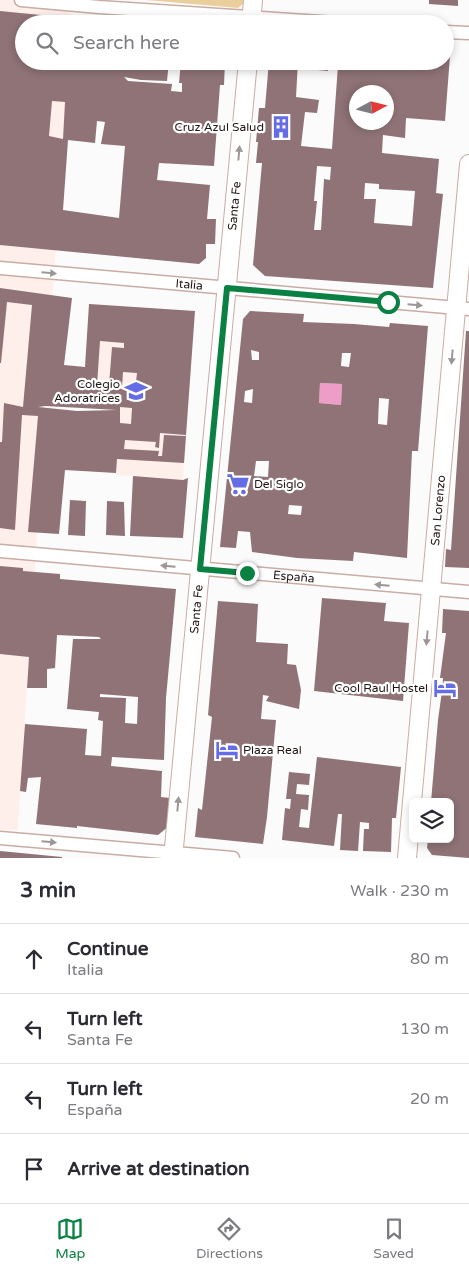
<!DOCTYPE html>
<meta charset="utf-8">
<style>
:root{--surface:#fff;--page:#f7f7f7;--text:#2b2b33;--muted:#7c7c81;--line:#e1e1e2;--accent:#0b8043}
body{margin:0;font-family:"Varela Round",sans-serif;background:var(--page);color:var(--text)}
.controls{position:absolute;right:15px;bottom:15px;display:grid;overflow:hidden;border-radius:8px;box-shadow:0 2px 8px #0003}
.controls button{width:45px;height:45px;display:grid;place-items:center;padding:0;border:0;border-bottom:1px solid var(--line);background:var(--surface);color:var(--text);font:25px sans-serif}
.compass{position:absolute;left:349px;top:85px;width:45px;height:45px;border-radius:50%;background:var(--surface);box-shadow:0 2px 8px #0003;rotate:83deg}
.stop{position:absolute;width:15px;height:15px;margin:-11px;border:4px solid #0b8043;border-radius:50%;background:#fff}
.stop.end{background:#0b8043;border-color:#fff;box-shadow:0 1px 5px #0008}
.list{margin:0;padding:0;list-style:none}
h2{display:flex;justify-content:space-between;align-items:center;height:65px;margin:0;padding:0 20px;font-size:21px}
h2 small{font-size:16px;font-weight:400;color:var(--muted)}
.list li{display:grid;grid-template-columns:32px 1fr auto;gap:15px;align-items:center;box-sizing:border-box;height:70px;padding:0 20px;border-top:1px solid var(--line)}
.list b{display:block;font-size:19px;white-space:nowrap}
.list p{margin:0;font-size:16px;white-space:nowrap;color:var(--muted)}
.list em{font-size:16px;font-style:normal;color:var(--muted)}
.icon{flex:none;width:28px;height:28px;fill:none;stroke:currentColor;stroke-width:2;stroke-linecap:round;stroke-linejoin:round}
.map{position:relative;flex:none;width:469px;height:858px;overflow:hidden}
.search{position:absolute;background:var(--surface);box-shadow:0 2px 8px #0003;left:15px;right:15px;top:15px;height:55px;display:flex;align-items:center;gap:12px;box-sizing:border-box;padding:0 18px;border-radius:28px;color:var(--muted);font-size:19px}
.sheet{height:345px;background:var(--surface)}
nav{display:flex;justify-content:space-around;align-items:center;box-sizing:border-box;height:70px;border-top:1px solid var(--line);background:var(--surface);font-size:14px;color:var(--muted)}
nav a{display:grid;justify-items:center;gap:2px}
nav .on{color:var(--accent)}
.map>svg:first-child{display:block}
.built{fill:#ffefeb}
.green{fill:#eacf9d}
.water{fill:#ee9dc8}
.building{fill:#8f7376;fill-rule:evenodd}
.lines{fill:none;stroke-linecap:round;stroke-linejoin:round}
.minor-casing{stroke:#c9aca4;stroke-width:15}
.secondary-casing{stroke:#c9aca4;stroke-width:20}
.minor{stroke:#fff;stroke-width:12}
.secondary{stroke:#fff;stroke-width:18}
.oneway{fill:#9c9796}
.route{stroke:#0b8043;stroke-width:6}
.labels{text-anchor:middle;stroke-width:4.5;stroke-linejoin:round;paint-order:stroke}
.poi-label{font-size:12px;fill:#221715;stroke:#fff;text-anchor:end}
.street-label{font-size:12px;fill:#221715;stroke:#fff}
</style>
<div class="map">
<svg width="469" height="858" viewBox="0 0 469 858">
<rect width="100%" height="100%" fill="#fbfbfb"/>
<!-- built -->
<g class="built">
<polygon points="0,0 21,0 72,5 70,24 24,24 24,61 68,61 18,824 18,830 0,830"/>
<polygon points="89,304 127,306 123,363 191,367 183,480 116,475 120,410 82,408"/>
</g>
<!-- green -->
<polygon class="green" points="146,0 248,0 238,8"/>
<!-- water -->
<polygon class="water" points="320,383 342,384 341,405 319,403"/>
<!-- building -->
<g class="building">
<polygon points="429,0 458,0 458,6 429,4"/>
<path d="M 0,11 L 71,18 L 70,22 L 75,22 L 75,24 L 24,24 L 24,61 L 169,61 L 167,81 L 141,80 L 124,77 L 128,81 L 172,84 L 171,91 L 182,92 L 182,83 L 179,83 L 181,61 L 225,61 L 224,85 L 220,85 L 214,166 L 159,163 L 157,180 L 210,185 L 207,219 L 216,219 L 215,244 L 206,244 L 206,258 L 199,264 L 0,245 ZM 52,101 L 65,102 L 63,139 L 49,136 ZM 97,121 L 105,122 L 101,144 L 125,146 L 119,218 L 63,210 L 68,140 L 95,143 Z"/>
<path d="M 445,55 L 450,56 L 445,121 L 406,118 L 405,138 L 383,135 L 382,153 L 439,159 L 436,193 L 443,194 L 433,288 L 265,276 L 253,265 L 262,163 L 256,163 L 258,142 L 256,142 L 259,108 L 265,108 L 269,61 L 298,61 L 296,97 L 319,100 L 317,113 L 305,112 L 301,146 L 332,149 L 338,65 L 348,66 L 349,61 L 445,61 ZM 356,92 L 386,92 L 386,122 L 356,122 ZM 317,166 L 331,167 L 330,180 L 324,179 L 321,230 L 314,230 L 317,201 L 314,201 ZM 365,183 L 379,184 L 379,189 L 415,191 L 412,226 L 374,223 L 376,199 L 364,199 Z"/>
<polygon points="309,61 328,61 328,71 308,69"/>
<path d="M 0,288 L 72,298 L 64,365 L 85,367 L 89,304 L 195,311 L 186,435 L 160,433 L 159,448 L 155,447 L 156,442 L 125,440 L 124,449 L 159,451 L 158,456 L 162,456 L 164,435 L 186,436 L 184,463 L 117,459 L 116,473 L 65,470 L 59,534 L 28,532 L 38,416 L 22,415 L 15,530 L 0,528 L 0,442 L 2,442 L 4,403 L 23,407 L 32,305 L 7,302 L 1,363 L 0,363 ZM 100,341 L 124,343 L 124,348 L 112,347 L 109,385 L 97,385 ZM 123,372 L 137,373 L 135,389 L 122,388 ZM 45,406 L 82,408 L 117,410 L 77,411 L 38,407 ZM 120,407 L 132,408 L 131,424 L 120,423 Z"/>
<path d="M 250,311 L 304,314 L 303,322 L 354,324 L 389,327 L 390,323 L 428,326 L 418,451 L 412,451 L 407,558 L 354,552 L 353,561 L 297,558 L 252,552 L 250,532 L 238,531 L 236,548 L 220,547 L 243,319 ZM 251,350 L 259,352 L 259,360 L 252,360 ZM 342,353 L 351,353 L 349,367 L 341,366 ZM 320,383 L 342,384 L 341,405 L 319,403 ZM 253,389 L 252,403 L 244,402 L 245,391 ZM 379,398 L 389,399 L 387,425 L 378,424 ZM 256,461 L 269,461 L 268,477 L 254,476 ZM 289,505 L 302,506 L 301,515 L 288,514 Z"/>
<polygon points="466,331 469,331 469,568 445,567 446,549 451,550"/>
<polygon points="133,476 183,480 188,478 183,538 130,536"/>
<polygon points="70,500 86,501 85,536 68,535"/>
<polygon points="107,501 124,502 125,536 106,535"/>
<path d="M 0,566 L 23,568 L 23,571 L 60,574 L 60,579 L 176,589 L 166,698 L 164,760 L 112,757 L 111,766 L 162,771 L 161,797 L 170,798 L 169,826 L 158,835 L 77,826 L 77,828 L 36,824 L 41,777 L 28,778 L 26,792 L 20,791 L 25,724 L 87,729 L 85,755 L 101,756 L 103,721 L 98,720 L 99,712 L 67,709 L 73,639 L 101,639 L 99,637 L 57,635 L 55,668 L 47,669 L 47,688 L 27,688 L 29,657 L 0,654 ZM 100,694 L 138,697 L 137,724 L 125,723 L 126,698 L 100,697 Z"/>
<polygon points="322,598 386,603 384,621 409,623 403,701 314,691"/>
<polygon points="218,601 258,604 256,642 288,644 287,664 296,665 301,690 299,709 266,701 269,696 263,695 261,719 276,720 267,817 263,844 195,837 198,808 202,810 212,717 208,715"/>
<polygon points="443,609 469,611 469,858 432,855 427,848 428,839 450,839 450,802 431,802 438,720 442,691 443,678 440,678 446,633 442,633"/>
<polygon points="317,757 401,767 396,818 392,818 391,852 363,851 364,829 369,829 369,823 360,822 358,851 340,850 342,814 338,814 334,846 282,840 285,808 290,809 291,799 286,799 289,772 310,774 309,785 297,784 296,794 309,795 308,810 301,809 299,827 309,828"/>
<polygon points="0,851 62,857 62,858 0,858"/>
</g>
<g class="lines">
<defs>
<g id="minor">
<polyline points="21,0 99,7 351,24"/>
<polyline points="445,32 469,33"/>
<path id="s1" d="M 0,268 L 469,309"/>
<path id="s2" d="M 0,551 L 469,592"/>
<polyline points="0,838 233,858"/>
</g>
<g id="secondary">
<polyline points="251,24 253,0"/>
<path id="s3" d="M 173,858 L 248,61"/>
<path id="s4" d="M 407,858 L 469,164"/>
</g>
</defs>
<!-- minor casing -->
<use href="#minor" class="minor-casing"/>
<!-- secondary casing -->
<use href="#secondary" class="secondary-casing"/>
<!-- minor -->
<use href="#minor" class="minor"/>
<!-- secondary -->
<use href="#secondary" class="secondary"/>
</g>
<!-- one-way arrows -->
<defs><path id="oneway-solid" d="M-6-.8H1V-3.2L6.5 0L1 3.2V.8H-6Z" transform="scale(1.25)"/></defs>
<g class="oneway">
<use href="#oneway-solid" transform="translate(239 153) rotate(-85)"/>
<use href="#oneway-solid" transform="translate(49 273) rotate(5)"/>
<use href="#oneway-solid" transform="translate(415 305) rotate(5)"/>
<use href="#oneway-solid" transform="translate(452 357) rotate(95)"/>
<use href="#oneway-solid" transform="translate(168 566) rotate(-175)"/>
<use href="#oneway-solid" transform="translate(382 585) rotate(-175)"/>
<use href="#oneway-solid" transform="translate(427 638) rotate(95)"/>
<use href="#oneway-solid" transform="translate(178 804) rotate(-85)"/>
<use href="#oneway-solid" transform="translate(49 842) rotate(5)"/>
</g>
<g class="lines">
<!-- route -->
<polyline class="route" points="247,573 200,569 227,288 388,302"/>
</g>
<!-- icons -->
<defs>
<symbol id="building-bare" viewBox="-9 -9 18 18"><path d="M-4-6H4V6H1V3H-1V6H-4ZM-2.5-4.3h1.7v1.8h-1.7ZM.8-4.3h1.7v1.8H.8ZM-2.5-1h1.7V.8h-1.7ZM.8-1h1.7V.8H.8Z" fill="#646de6" stroke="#fff" stroke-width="2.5" paint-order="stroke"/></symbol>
<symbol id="school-bare" viewBox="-9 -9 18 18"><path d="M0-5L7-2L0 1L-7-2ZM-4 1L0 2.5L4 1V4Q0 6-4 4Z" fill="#646de6" stroke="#fff" stroke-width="2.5" paint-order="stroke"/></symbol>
<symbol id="supermarket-bare" viewBox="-9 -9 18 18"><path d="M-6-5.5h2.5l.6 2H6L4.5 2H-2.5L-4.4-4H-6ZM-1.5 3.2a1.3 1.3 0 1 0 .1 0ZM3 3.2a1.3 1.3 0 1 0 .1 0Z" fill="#646de6" stroke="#fff" stroke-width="2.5" paint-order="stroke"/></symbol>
<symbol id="hotel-bare" viewBox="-9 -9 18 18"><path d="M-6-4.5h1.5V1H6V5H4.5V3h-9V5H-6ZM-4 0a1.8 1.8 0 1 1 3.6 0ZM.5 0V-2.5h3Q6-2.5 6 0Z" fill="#646de6" stroke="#fff" stroke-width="2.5" paint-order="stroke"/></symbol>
</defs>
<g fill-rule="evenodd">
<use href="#building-bare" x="265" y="111" width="32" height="32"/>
<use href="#school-bare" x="120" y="375" width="32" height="32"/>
<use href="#supermarket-bare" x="222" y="468" width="32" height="32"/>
<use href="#hotel-bare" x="429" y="672" width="32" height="32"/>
<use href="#hotel-bare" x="211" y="734" width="32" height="32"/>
</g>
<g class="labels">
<!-- poi labels -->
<g class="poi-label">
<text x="264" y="131">Cruz Azul Salud</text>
<text x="120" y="388">Colegio<tspan x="120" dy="14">Adoratrices</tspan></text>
<text x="254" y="488" text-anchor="start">Del Siglo</text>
<text x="428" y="692">Cool Raul Hostel</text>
<text x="243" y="754" text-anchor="start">Plaza Real</text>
</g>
<!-- street labels -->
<g class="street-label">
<text dy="4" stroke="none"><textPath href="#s3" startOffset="655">Santa Fe</textPath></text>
<text dy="4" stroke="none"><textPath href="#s1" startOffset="190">Italia</textPath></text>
<text dy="4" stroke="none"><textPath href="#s4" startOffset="349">San Lorenzo</textPath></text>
<text dy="4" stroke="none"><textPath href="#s2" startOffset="295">España</textPath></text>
<text dy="4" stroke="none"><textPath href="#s3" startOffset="250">Santa Fe</textPath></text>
</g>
</g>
</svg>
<div class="controls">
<button><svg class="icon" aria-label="layers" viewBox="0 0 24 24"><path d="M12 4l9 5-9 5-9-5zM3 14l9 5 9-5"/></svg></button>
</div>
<svg class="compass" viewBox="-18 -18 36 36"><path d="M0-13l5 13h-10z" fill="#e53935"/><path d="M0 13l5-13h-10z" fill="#7c7c81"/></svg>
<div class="stop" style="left:388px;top:302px"></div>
<div class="stop end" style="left:247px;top:573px"></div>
<div class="search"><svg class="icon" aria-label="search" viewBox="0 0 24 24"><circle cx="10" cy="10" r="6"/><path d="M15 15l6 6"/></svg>Search here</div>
</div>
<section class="sheet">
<h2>3 min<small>Walk · 230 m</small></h2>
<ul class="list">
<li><svg class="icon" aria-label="ahead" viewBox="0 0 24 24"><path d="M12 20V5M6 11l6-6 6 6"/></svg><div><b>Continue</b><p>Italia</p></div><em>80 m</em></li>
<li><svg class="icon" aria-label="left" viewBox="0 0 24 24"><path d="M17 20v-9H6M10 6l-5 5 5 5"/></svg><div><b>Turn left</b><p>Santa Fe</p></div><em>130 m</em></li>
<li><svg class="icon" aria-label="left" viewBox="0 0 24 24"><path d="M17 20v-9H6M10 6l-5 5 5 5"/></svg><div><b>Turn left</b><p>España</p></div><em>20 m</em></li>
<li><svg class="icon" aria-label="arrive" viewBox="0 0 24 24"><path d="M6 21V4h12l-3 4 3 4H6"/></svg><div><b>Arrive at destination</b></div></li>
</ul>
</section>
<nav>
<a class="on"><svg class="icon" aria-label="map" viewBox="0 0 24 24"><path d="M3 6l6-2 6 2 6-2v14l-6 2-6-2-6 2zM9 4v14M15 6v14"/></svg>Map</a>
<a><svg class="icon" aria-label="directions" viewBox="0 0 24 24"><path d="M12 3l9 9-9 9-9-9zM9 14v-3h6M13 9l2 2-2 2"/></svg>Directions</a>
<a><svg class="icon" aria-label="saved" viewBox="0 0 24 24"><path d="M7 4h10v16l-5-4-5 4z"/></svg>Saved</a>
</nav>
